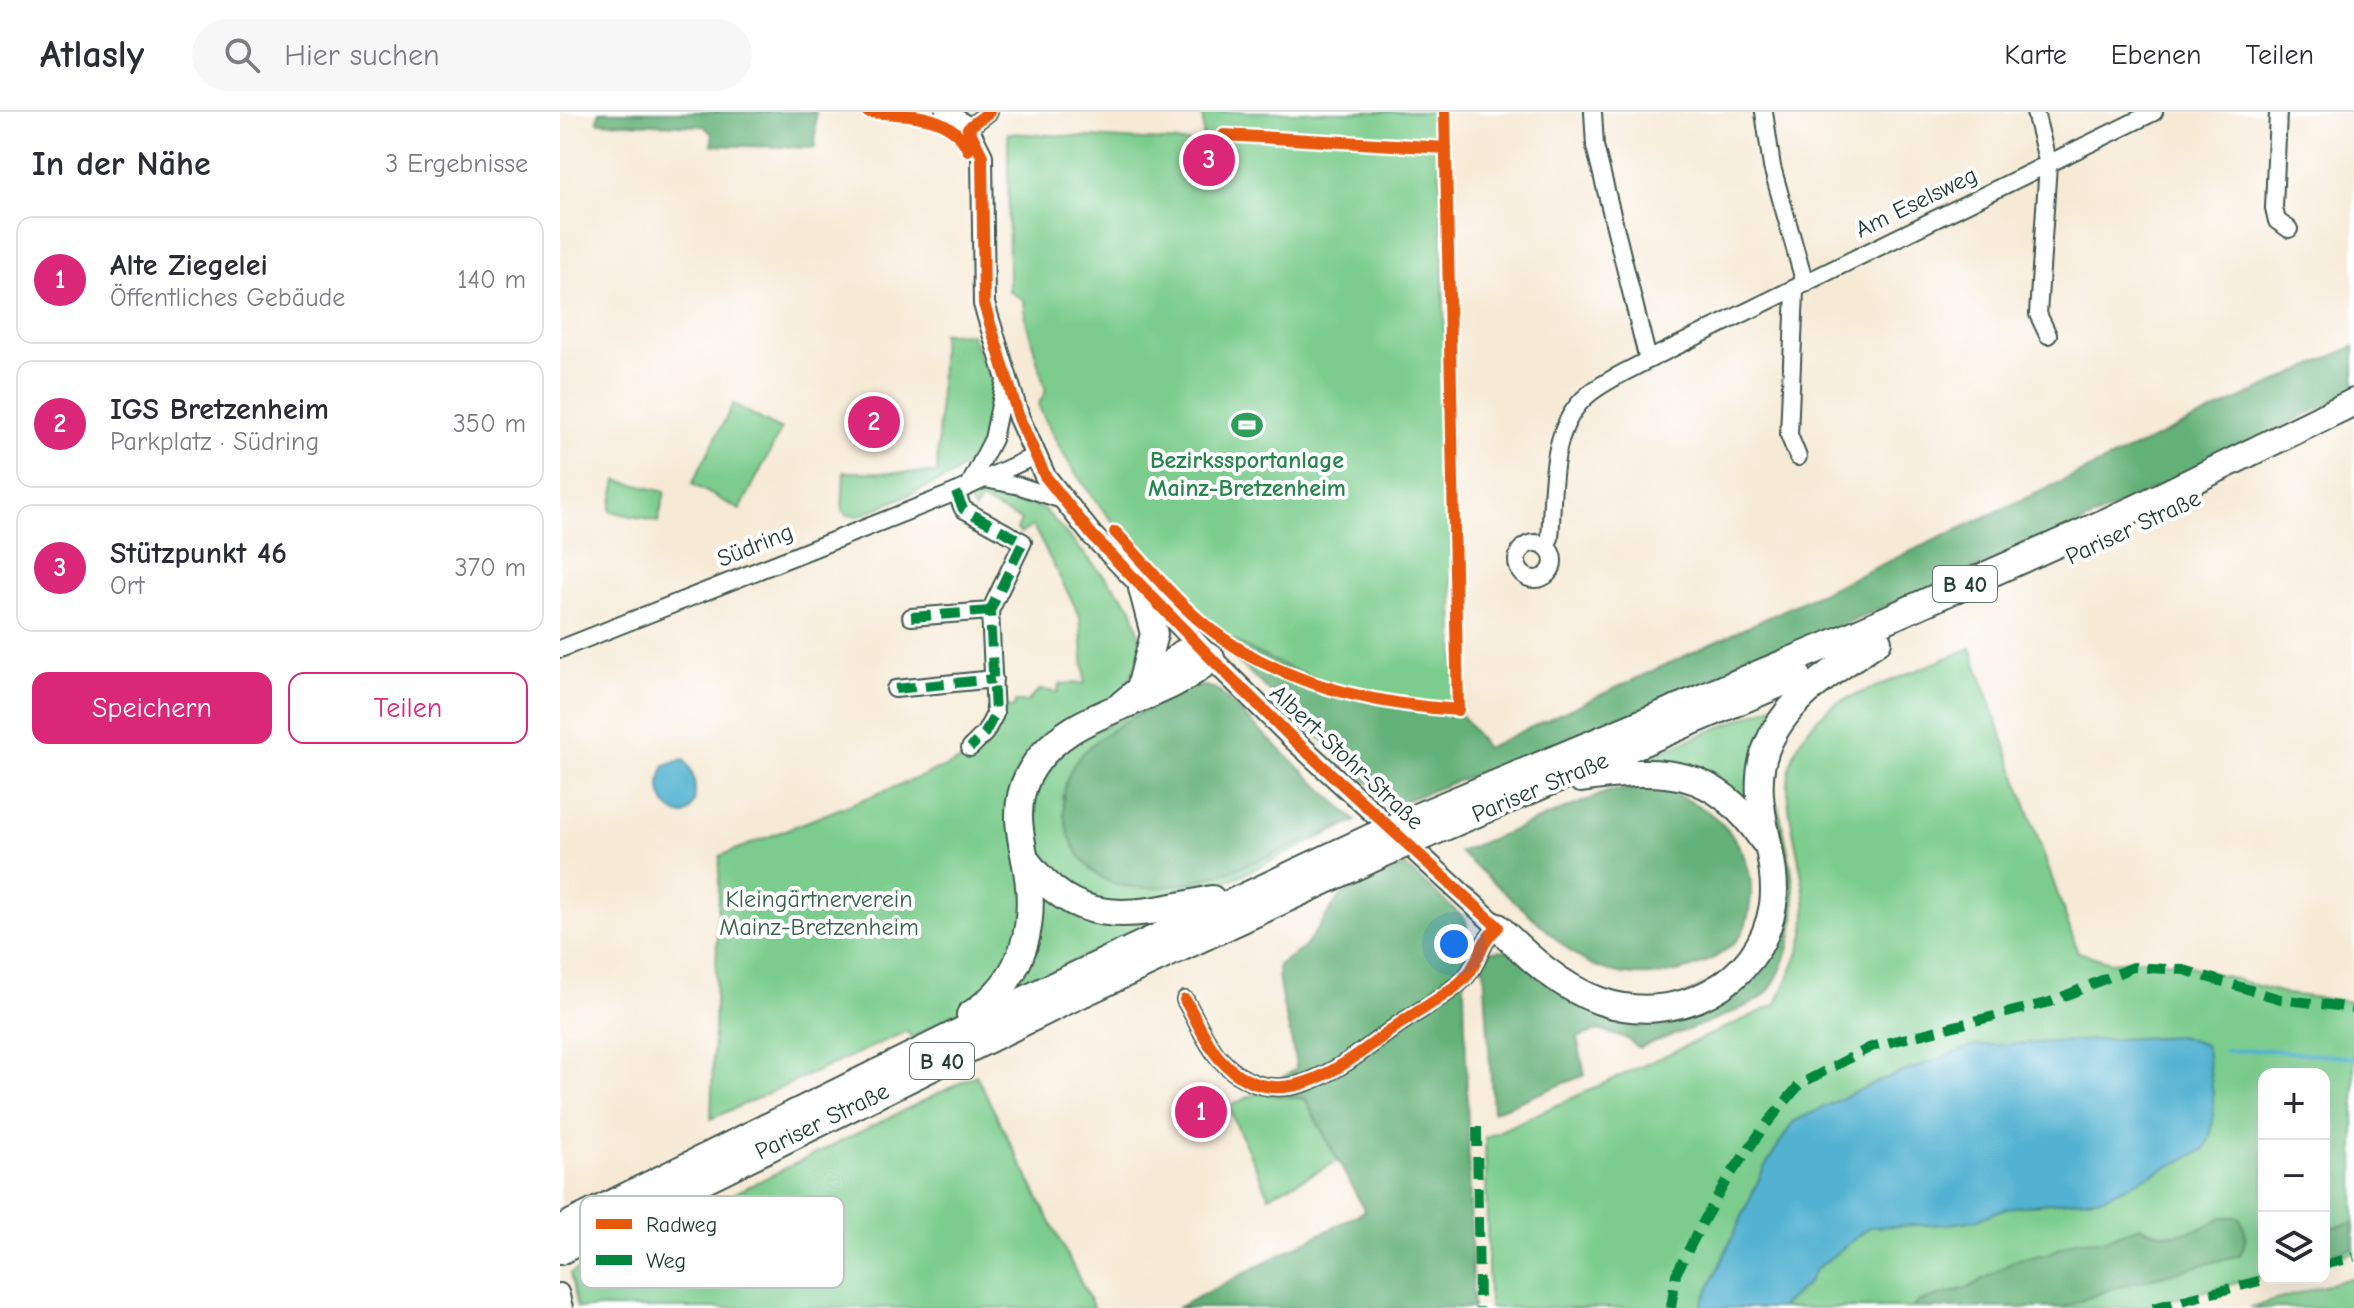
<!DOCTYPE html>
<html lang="de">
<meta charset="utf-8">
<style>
:root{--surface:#fff;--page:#f7f7f7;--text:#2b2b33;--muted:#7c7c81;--line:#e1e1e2;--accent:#db2777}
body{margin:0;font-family:"Comic Neue",sans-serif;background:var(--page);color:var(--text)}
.controls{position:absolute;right:24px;bottom:24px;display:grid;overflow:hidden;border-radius:16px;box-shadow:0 8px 32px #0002}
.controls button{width:72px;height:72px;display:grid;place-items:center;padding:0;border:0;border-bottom:2px solid var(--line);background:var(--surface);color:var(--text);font:40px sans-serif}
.you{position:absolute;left:894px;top:832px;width:28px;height:28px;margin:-20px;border:6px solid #fff;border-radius:50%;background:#1a73e8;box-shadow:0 0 0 12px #1a73e833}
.badge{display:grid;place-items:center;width:52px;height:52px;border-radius:50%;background:var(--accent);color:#fff;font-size:26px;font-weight:700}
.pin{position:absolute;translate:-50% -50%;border:4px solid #fff;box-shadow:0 2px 8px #0006}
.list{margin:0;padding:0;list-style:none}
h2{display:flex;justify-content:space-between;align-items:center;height:104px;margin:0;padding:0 32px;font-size:34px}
h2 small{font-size:26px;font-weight:400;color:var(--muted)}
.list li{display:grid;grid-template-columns:52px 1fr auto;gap:24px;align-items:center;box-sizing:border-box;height:128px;margin:0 16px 16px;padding:0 16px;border:2px solid var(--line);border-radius:16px}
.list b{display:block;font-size:30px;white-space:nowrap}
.list p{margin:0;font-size:26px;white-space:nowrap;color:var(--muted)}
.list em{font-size:26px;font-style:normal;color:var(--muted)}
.actions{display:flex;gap:16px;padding:24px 32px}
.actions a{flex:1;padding:18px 0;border:2px solid var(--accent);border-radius:16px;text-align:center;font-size:28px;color:var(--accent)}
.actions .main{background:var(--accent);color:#fff}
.icon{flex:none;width:44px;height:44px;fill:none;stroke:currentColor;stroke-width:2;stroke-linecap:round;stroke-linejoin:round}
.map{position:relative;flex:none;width:1794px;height:1196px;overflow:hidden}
header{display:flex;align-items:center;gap:48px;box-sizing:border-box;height:112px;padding:0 40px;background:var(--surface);border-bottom:2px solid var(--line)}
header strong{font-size:38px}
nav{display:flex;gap:44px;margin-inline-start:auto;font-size:28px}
.search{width:560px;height:72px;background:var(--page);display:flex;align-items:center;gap:20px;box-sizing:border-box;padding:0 28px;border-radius:44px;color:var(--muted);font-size:30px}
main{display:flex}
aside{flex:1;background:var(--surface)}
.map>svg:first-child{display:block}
.green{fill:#7bcc8d;stroke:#4d8460;stroke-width:2}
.forest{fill:#64b078;stroke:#427656;stroke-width:2}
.water{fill:#52b2d1;stroke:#387882;stroke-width:2}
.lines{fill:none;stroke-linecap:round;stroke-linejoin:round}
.stream{stroke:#52b2d1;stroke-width:4}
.minor-casing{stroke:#3f574c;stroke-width:20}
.tertiary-casing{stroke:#3f574c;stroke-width:24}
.trunk-casing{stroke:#3f574c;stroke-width:30}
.minor{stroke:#fff;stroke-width:16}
.tertiary{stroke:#fff;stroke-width:20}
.trunk{stroke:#fff;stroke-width:26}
.trunk-bridge-casing{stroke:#3f574c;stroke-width:30;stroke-linecap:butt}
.trunk-bridge{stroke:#fff;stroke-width:26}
.quiet{stroke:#00873e;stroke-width:10;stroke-dasharray:20 10;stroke-linecap:butt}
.cycleway-casing{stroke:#fff;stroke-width:17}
.cycleway{stroke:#e8590c;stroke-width:12}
.labels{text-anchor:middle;stroke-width:8;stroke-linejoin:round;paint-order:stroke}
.shield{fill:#fff;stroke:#627771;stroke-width:2}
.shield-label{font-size:22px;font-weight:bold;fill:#1f3d34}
.street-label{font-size:24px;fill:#1f3d34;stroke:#fff}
.leisure-label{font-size:24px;font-weight:bold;fill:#27864d;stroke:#fff}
.park-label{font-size:24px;fill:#36614a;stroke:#fff}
.key{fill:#fff;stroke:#bcc5c2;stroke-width:2}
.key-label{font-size:22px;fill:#1f3d34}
</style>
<header>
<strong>Atlasly</strong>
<div class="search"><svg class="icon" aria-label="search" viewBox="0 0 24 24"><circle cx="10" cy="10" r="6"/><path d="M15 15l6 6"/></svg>Hier suchen</div>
<nav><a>Karte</a><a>Ebenen</a><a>Teilen</a></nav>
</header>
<main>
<aside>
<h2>In der Nähe<small>3 Ergebnisse</small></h2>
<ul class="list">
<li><span class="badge">1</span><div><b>Alte Ziegelei</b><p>Öffentliches Gebäude</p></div><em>140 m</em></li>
<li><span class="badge">2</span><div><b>IGS Bretzenheim</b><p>Parkplatz · Südring</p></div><em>350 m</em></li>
<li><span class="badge">3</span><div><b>Stützpunkt 46</b><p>Ort</p></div><em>370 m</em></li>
</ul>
<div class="actions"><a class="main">Speichern</a><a>Teilen</a></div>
</aside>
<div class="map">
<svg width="1794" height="1196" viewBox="0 0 1794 1196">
<rect width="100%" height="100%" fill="#fff"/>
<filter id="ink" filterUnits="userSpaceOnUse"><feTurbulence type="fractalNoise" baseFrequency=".0125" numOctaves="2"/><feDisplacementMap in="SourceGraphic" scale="16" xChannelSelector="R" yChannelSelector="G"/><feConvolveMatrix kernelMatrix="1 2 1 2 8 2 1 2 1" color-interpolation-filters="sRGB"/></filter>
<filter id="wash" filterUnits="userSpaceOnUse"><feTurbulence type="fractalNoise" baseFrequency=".006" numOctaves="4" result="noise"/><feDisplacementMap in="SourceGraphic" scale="32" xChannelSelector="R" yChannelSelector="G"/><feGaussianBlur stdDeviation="1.8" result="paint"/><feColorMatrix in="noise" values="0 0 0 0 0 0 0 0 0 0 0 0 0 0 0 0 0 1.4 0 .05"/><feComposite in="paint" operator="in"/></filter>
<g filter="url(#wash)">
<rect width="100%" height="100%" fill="#f6ead6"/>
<!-- green -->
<g class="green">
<path d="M 643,0 L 878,0 L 896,595 C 814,588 708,566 645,509 C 621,487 599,462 578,438 C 532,387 507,356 478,293 L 486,279 L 466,209 L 464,188 L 449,179 L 448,21 L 643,31 Z"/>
<path d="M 382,221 L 411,222 L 422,250 L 427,253 C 441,298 430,340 388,366 L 299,404 L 286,403 L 282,398 L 284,360 L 377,361 Z"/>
<polygon points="173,292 221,318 180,398 132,372"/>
<polygon points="57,368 105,380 98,410 50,399"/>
<path d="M 421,382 L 455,385 L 485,398 L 572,495 L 581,529 L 587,530 L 564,578 L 477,636 C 473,681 471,829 445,859 C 420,890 385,908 351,926 L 347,919 L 151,1007 L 160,744 L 413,644 L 435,620 L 447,596 L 454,595 L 455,590 L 467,590 L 479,578 L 498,580 L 499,572 L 525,571 L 520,504 L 473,414 L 461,421 L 457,418 L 461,408 L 420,388 L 415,398 L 408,388 Z"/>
<path d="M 1411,536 L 1518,840 L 1550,850 L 1582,847 L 1616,850 L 1726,882 L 1794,890 L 1794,1141 L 1764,1148 L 1764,962 L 1704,962 L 1704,1164 L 1579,1196 L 929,1196 L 925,1026 L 1215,893 C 1229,865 1247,832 1246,800 C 1243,719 1192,652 1276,591 Z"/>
<polygon points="630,575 567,611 502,684 510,723 630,771 796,709 662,772 614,788 540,795 483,761 466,715 470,680 506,632"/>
<polygon points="1223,590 1188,695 1086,648 1086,645"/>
<polygon points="474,778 601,808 442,884"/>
<polygon points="416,963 534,1196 17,1196 10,1162"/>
<polygon points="697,981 745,987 778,1049 709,1084 668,995"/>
<polygon points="1794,1165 1794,1196 1689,1196"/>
</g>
<!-- forest -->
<g class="forest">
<polygon points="39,0 256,0 255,36 152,33 152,22 144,14 38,10"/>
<path d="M 1794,234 L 1794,280 L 1514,415 L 1025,621 L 833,693 L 650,524 L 660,520 C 736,566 808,588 896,595 L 926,636 Z"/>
<path d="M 645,574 L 656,577 L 796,709 C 742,729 655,772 600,775 C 585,776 566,776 552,771 C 507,753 488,683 518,647 C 541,617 597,594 630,575 Z"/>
<path d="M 1088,677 C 1142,683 1193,725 1191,783 C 1190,796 1188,813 1180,824 C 1146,866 1068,875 1023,848 C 1008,840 994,824 981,813 C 954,788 926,764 899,740 L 1052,678 Z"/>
<path d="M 1218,693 C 1230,751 1247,803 1220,859 C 1215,870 1208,882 1198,888 C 1162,908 1118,920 1079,936 L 1067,927 L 1039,918 L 1017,926 L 1025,963 L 933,1000 L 924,857 L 919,851 L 928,839 L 947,838 L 1086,904 L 1204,841 L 1207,694 Z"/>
<path d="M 845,754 L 905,807 L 907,812 L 904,876 L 913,1196 L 617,1196 L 805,1099 L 745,987 L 697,981 L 736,957 C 733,920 718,890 718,853 L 744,836 L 781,783 Z"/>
<path d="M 1662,1105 L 1679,1105 C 1688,1121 1687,1127 1680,1143 L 1551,1177 L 1502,1196 L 1352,1196 L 1359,1190 L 1410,1175 L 1458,1147 L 1487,1142 L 1515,1129 L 1544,1128 L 1580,1114 C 1606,1128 1637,1122 1662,1105 Z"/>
<polygon points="1794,1111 1794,1136 1764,1143 1764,1117"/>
</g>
<!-- water -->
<g class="water">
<path d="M 123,647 C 136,660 141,691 125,703 C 101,701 94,673 105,654 Z"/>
<path d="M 1619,924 L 1645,933 L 1647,938 C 1651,971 1661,1009 1644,1038 L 1544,1085 L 1446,1096 L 1416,1108 L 1389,1112 L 1310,1115 L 1255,1158 L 1248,1171 L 1220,1196 L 1140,1196 L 1204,1056 L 1233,1010 L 1316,970 L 1413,934 Z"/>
</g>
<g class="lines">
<!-- stream -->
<polyline class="stream" points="1665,939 1710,938 1794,946"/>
</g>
</g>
<g filter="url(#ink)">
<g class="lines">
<defs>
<g id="minor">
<polyline points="1033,0 1035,34 1088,248"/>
<polyline points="1204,0 1212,55 1245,172"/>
<polyline points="1475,0 1488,52 1478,202 1488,223"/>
<polyline points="1718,0 1714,96 1717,109 1729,117"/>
<polyline points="408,16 429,0"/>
<polyline points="1235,179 1229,323 1238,345"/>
<polyline points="425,367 460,374 502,388"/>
<polyline points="409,374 433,327 446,264"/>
<polyline points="396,380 403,397 463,430 430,499 435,602 425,621 410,636"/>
<circle cx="975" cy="449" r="18"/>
<path d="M 985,434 L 990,426 C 994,379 988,315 1029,282 C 1046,268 1068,259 1088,248 L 1594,0"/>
<polyline points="351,505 430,499"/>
<polyline points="0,537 396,380 475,344"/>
<polyline points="335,577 434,567"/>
<path d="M 625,888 C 636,906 645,930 659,946 C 717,1011 784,953 835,915 C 854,901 896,879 909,861 C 921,844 920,831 938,815"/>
<polyline points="0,1180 4,1196"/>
</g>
<polyline id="tertiary" points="386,0 408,16 422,44 424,192 459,306 485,364 532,423 651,546 733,627 938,815"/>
<g id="trunk">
<polyline points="580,576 594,522 582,476"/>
<path d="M 1021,667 C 1103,655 1153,654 1203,728"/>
<polyline points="849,708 1292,523 1575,397 1794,290"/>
<polyline points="866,723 1238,564"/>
<path d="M 465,747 C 519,820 574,803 652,787"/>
<path d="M 938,815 C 967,844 1000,875 1040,889 C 1114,915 1201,873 1213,793 C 1220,741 1186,690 1206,637 C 1226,586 1275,558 1318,529"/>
<path d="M 410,903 C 466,867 478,809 465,747 C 459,718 454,692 468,664 C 504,594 599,596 651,546 L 636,539 L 623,541 L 562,592"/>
<polyline points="0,1117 491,875 812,725"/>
<polyline points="0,1139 500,892 829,739"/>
</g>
</defs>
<!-- minor casing -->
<use href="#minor" class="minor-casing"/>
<!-- tertiary casing -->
<use href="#tertiary" class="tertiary-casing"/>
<!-- trunk casing -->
<use href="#trunk" class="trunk-casing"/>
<!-- minor -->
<use href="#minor" class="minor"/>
<!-- tertiary -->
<use href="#tertiary" class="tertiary"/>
<!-- trunk -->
<use href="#trunk" class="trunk"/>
<defs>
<g id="trunk-bridge">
<polyline points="812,725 849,708"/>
<polyline points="829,739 866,723"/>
</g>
</defs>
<!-- trunk-bridge casing -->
<use href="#trunk-bridge" class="trunk-bridge-casing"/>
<!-- trunk-bridge -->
<use href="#trunk-bridge" class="trunk-bridge"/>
<!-- quiet -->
<g class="quiet">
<polyline points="396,380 403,397 463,430 430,499 435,602 425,621 410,636"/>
<polyline points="351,505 430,499"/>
<polyline points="335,577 434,567"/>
<polyline points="917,1015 919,1196"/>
<polyline points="1764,1153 1794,1145"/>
<polyline points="1111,1196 1116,1162 1138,1119 1166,1069 1204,1015 1240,972 1311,935 1490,890 1573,855 1624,858 1720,887 1794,896"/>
<polyline points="1593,1196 1711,1166"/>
</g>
<defs>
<g id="cycleway">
<path d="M 308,0 C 344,3 392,0 408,38"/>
<path d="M 429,0 L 408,16 L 422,44 L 424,192 L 459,306 L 485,364 L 532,423 L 651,546 L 733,627 L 938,815 C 920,831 921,844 909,861 C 896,879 854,901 835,915 C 784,953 717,1011 659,946 C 645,930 636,906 625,888"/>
<polyline points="664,23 886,36"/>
<path d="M 555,420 C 584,450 612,486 645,513 C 715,570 810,592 898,598 L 885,0"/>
</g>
</defs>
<!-- cycleway casing -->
<use href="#cycleway" class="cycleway-casing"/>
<!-- cycleway -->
<use href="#cycleway" class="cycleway"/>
</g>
</g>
<!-- icons -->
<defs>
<symbol id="stadium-bare" viewBox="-9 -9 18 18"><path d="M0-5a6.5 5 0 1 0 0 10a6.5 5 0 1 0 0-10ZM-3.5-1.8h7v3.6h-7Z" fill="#2e9e5b" stroke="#fff" stroke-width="2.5" paint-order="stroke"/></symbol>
</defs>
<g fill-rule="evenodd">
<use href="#stadium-bare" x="665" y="291" width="44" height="44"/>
</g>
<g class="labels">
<!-- shield labels -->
<g class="shield">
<rect x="1373" y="454" width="64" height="36" rx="6"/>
<rect x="350" y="931" width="64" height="36" rx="6"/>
</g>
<g class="shield-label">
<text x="1405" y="480">B 40</text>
<text x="382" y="957">B 40</text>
</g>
<!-- street labels -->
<g class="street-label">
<text transform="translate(1356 90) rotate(-26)" y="8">Am Eselsweg</text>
<text transform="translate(1573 415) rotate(-25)" y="8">Pariser Straße</text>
<text transform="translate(195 433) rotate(-22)" y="8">Südring</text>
<text transform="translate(787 645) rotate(43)" y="8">Albert-Stohr-Straße</text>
<text transform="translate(980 675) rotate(-23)" y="8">Pariser Straße</text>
<text transform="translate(262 1009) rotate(-26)" y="8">Pariser Straße</text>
</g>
<!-- leisure labels -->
<g class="leisure-label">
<text x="687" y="356">Bezirkssportanlage<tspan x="687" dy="28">Mainz-Bretzenheim</tspan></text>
</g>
<!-- park labels -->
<g class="park-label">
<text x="259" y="795">Kleingärtnerverein<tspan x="259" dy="28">Mainz-Bretzenheim</tspan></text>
</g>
</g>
<!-- legend -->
<rect x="20" y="1084" width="264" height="92" rx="12" class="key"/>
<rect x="36" y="1107" width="36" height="10" fill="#e8590c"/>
<rect x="36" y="1143" width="36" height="10" fill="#00873e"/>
<g class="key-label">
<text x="86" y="1120">Radweg</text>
<text x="86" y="1156">Weg</text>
</g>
</svg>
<div class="controls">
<button>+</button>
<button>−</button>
<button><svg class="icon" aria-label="layers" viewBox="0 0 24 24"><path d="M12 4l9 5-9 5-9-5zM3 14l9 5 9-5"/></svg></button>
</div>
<div class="you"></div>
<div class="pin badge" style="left:641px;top:1000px">1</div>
<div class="pin badge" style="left:314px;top:310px">2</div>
<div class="pin badge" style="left:649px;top:48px">3</div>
</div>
</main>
